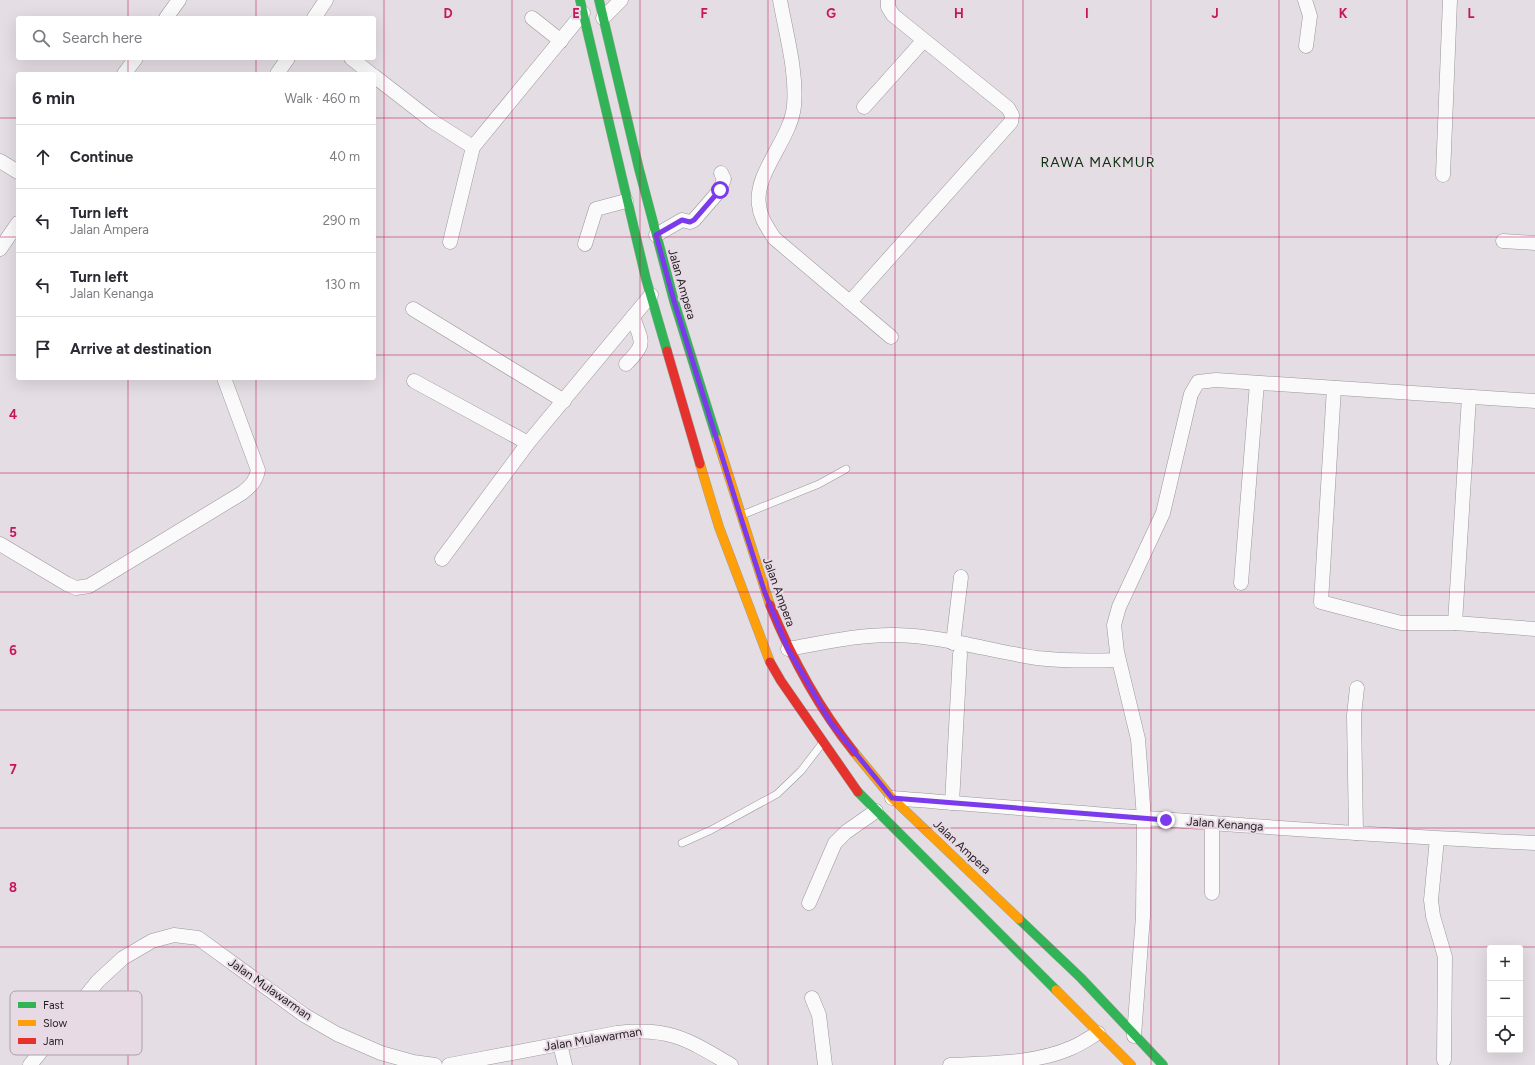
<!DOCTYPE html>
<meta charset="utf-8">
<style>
:root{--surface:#fff;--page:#f7f7f7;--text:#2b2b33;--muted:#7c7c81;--line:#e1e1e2}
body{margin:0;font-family:Figtree,sans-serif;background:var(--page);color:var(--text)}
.controls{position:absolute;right:12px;bottom:12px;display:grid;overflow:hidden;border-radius:4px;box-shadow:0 4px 16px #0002}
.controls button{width:36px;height:36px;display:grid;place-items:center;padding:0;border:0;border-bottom:1px solid var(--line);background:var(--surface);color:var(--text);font:20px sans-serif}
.stop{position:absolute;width:12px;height:12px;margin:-9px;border:3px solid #7c3aed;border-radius:50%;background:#fff}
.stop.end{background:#7c3aed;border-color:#fff;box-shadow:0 1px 4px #0008}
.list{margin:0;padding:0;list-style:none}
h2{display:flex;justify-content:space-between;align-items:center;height:52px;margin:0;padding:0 16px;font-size:17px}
h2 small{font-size:13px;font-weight:400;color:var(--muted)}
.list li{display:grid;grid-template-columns:26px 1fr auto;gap:12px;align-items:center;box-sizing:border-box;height:64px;padding:0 16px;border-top:1px solid var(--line)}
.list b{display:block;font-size:15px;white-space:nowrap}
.list p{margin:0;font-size:13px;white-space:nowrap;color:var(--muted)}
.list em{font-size:13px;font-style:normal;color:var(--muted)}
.icon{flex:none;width:22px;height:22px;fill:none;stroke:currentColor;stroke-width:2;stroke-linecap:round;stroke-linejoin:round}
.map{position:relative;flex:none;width:1535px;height:1065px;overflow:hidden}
.search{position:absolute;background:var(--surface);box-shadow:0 4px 16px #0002;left:16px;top:16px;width:360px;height:44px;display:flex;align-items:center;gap:10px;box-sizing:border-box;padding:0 14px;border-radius:4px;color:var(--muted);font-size:15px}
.panel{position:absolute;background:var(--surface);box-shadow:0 4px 16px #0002;left:16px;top:72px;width:360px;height:308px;border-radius:4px}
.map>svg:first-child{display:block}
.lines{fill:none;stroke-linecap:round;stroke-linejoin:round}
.lane-casing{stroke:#9a969a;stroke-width:8}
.street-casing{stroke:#9a969a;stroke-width:15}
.fast-casing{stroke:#99a39a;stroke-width:10}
.slow-casing{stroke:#99a39a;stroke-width:10}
.jam-casing{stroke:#99a39a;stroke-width:10}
.lane{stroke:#fbfafb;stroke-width:7}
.street{stroke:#fbfafb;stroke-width:14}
.fast{stroke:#30b455;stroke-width:9}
.slow{stroke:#ff9f0a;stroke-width:9}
.jam{stroke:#e5322d;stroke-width:9}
.route{stroke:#7c3aed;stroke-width:5}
.grid{fill:none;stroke:#c2185b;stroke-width:1;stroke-opacity:0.55}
.labels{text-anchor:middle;stroke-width:4;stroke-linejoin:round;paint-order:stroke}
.street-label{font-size:12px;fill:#221d21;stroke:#e7dae4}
.quarter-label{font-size:14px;letter-spacing:1px;fill:#07330c;stroke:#e7dae4}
.key{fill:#e7dae4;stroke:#aca1aa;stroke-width:1}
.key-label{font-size:11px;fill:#221d21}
.grid-label{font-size:13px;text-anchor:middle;font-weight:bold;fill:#c2185b;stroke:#e7dae4;stroke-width:4;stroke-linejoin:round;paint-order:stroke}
</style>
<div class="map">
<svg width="1535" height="1065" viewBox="0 0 1535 1065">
<rect width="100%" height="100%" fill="#e4dde3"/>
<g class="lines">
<defs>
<g id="lane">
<polyline points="742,515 819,484 846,469"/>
<polyline points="682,843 711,830 777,794 801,771 821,745"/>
</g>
<g id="street">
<path d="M 780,0 C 786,34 797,71 794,106 C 791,139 754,173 759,205 C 760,218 768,228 774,238 L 891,337"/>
<polyline points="1305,0 1310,16 1306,46"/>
<polyline points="166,18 179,0"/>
<polyline points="314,18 326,0"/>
<polyline points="532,18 561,41"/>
<polyline points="603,18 621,0"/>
<polyline points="351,58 371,74"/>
<polyline points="124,74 136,58"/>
<polyline points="277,74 288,58"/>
<polyline points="374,76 432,121 473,147"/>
<polyline points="864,107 923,41"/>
<polyline points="0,161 18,172"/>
<polyline points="1443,175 1450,0"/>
<polyline points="656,235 682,220 690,222 694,220 720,190 724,179 721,173"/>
<polyline points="1503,241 1535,243"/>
<polyline points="450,242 473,147 583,13"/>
<polyline points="585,244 596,209 626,201"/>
<polyline points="0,249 18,223"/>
<polyline points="850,302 1011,122 1012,115 1008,108 893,15 888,7 888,0"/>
<polyline points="413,309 564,401"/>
<path d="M 626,364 C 647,343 642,343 633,317"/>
<polyline points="414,381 528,443"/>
<polyline points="1334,388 1321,602 1401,623 1455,623 1535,629"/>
<path d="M 0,544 L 67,584 L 76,588 L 89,586 L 242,493 C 251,486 256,481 258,470 L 224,378"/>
<polyline points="442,559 528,443 651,295"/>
<polyline points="1241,583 1257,383"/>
<polyline points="1455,623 1469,397"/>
<polyline points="953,643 961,577"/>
<path d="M 788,649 C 823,643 860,634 896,635 C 943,636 990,651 1037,658 C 1064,661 1091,661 1118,660"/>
<path d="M 892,798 C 1106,815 1320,833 1535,843"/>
<polyline points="952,803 960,654"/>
<polyline points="1356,833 1354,715 1357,688"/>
<polyline points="1437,839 1431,900 1433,916 1445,957 1444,1060"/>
<polyline points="1212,893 1212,823"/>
<polyline points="809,903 835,843 846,832 876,811"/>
<polyline points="812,998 819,1015 825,1065"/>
<polyline points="1134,1036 1143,916 1144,818 1138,739 1117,652 1114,625 1119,607 1163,513 1191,394 1198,382 1216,380 1535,401"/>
<polyline points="560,1044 565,1065"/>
<polyline points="30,1065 98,981 123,958 152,941 174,935 198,938 304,1015 337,1034 381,1053 413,1062 435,1065"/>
<path d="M 449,1065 L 617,1033 C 669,1027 687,1039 731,1065"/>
<path d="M 950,1065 C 991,1063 1034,1064 1071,1048 C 1081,1044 1089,1038 1098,1033"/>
</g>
<g id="fast">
<polyline points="580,0 646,279 667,351"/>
<polyline points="599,0 639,169 674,301 717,439"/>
<polyline points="858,792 1056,990"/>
<polyline points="1019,919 1081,978 1163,1065"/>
</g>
<g id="slow">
<polyline points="717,439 770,605"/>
<polyline points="700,464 719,527 770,662"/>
<polyline points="854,752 892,798 1019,919"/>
<polyline points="1056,990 1131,1065"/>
</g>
<g id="jam">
<polyline points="667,351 700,464"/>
<path d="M 770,605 C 792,659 818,707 854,752"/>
<polyline points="770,662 781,681 858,792"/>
</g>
</defs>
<!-- lane casing -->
<use href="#lane" class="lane-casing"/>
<!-- street casing -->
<use href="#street" class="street-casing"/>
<!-- fast casing -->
<use href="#fast" class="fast-casing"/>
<!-- slow casing -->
<use href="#slow" class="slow-casing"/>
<!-- jam casing -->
<use href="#jam" class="jam-casing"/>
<!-- lane -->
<use href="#lane" class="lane"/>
<!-- street -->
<use href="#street" class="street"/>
<!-- fast -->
<use href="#fast" class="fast"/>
<!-- slow -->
<use href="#slow" class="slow"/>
<!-- jam -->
<use href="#jam" class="jam"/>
</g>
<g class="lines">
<!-- route -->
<polyline class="route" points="720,190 694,220 690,222 682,220 656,235 674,301 740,515 765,593 788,649 831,723 892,798 1166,820"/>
</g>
<!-- grid -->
<path class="grid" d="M 128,0 L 128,18M 256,0 L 256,18M 384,0 L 384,1065M 512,0 L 512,1065M 640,0 L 640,1065M 768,0 L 768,1065M 895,0 L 895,1065M 1023,0 L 1023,1065M 1151,0 L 1151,1065M 1279,0 L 1279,1065M 1407,0 L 1407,1065M 128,58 L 128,74M 256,58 L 256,74M 0,118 L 18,118M 374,118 L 1535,118M 0,237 L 18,237M 374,237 L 1535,237M 0,355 L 18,355M 374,355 L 1535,355M 128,378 L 128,1065M 256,378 L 256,1065M 0,473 L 1535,473M 0,592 L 1535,592M 0,710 L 1535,710M 0,828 L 1535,828M 0,947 L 1535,947"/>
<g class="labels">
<!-- street labels -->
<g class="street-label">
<text transform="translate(682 284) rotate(74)" y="4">Jalan Ampera</text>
<text transform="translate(779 592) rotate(70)" y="4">Jalan Ampera</text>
<text transform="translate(1225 824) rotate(4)" y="4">Jalan Kenanga</text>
<text transform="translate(962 847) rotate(43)" y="4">Jalan Ampera</text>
<text transform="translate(270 989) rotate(35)" y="4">Jalan Mulawarman</text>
<text transform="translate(593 1039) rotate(-9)" y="4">Jalan Mulawarman</text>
</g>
<!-- quarter labels -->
<g class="quarter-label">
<text x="1098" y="167">RAWA MAKMUR</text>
</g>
</g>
<!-- legend -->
<rect x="10" y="991" width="132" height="64" rx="6" class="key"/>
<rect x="18" y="1002" width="18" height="6" fill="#30b455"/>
<rect x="18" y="1020" width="18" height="6" fill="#ff9f0a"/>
<rect x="18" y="1038" width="18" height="6" fill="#e5322d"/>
<g class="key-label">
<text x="43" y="1009">Fast</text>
<text x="43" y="1027">Slow</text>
<text x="43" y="1045">Jam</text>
</g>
<g class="grid-label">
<text x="448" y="18">D</text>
<text x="576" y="18">E</text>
<text x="704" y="18">F</text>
<text x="831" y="18">G</text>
<text x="959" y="18">H</text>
<text x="1087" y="18">I</text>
<text x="1215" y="18">J</text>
<text x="1343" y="18">K</text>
<text x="1471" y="18">L</text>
<text x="13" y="419">4</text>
<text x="13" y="537">5</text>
<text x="13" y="655">6</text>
<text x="13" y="774">7</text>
<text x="13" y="892">8</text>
</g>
</svg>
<div class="controls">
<button>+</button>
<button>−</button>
<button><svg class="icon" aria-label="locate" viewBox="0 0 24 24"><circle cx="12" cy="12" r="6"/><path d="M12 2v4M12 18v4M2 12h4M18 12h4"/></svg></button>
</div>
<div class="stop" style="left:720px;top:190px"></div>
<div class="stop end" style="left:1166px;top:820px"></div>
<div class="search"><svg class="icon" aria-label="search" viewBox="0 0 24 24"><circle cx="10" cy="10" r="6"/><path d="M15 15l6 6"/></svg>Search here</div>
<section class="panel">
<h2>6 min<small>Walk · 460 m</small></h2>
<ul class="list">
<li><svg class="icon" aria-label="ahead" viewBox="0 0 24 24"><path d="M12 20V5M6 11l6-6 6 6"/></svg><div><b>Continue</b></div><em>40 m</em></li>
<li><svg class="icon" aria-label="left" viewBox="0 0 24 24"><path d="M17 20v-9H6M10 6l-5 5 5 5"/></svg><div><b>Turn left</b><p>Jalan Ampera</p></div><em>290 m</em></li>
<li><svg class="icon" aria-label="left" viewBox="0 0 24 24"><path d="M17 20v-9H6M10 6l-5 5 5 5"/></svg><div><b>Turn left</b><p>Jalan Kenanga</p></div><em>130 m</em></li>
<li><svg class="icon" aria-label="arrive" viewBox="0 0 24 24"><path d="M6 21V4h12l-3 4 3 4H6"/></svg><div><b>Arrive at destination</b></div></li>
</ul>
</section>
</div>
